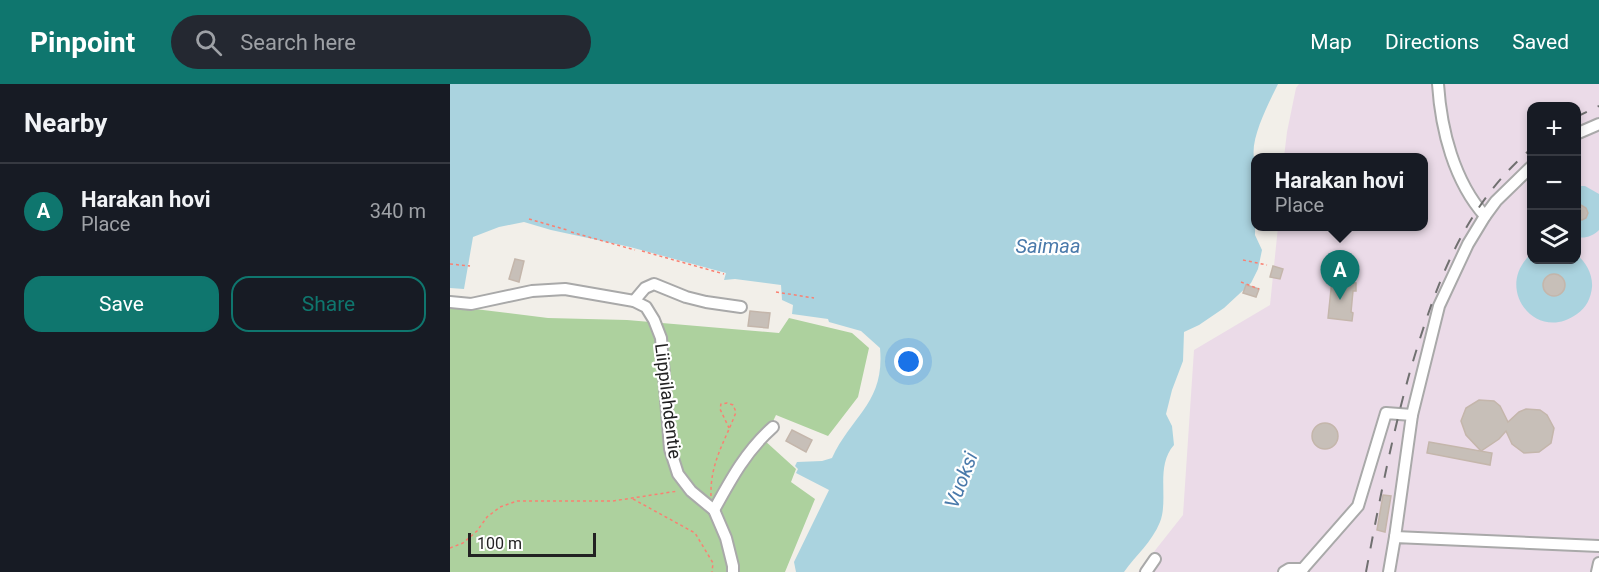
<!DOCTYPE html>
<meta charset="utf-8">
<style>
:root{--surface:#171b24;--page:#242831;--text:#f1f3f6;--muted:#9ea1a6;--line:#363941;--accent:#0f766e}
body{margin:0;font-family:Roboto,sans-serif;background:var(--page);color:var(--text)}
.controls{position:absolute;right:18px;top:18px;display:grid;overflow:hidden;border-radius:12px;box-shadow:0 3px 9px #0003}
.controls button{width:54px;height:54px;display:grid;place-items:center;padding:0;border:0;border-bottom:2px solid var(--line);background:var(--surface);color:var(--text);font:30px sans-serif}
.scale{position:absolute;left:18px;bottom:15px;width:128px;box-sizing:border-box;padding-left:6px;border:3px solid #222;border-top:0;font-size:16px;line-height:21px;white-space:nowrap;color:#222;-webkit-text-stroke:4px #fff;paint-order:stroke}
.you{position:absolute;left:459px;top:278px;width:21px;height:21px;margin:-15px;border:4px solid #fff;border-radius:50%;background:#1a73e8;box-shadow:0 0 0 9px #1a73e833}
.badge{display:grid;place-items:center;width:39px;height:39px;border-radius:50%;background:var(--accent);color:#fff;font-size:20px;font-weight:700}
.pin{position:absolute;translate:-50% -50px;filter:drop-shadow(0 2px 3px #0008)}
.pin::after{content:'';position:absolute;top:32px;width:21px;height:18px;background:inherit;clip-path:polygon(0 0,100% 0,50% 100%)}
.popup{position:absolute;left:801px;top:69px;width:177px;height:78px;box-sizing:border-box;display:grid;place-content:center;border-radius:12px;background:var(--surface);filter:drop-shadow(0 2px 4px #0005);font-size:20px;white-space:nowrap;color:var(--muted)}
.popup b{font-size:22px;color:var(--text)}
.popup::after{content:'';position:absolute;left:50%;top:100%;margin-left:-12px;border:12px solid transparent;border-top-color:var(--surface)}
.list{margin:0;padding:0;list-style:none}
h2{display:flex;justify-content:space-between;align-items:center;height:78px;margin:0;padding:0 24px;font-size:26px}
h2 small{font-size:20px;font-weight:400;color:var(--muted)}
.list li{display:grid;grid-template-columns:39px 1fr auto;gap:18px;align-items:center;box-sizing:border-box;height:96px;padding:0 24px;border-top:2px solid var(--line)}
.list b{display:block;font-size:22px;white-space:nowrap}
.list p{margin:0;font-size:20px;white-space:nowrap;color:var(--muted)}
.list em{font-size:20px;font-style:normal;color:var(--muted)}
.actions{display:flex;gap:12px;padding:18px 24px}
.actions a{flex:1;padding:14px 0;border:2px solid var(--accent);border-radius:18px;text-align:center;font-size:21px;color:var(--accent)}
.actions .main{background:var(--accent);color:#fff}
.icon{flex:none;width:33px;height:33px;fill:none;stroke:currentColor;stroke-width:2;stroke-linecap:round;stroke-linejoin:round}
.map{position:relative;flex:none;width:1149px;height:488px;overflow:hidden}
header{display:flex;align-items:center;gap:36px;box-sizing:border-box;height:84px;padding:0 30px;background:var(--accent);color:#fff}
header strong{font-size:28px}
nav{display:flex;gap:33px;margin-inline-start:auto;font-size:21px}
.search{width:420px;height:54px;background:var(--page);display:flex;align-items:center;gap:15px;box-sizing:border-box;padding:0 21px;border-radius:33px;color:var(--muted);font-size:22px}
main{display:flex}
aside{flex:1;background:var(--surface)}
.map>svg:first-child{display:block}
.industrial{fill:#ebdbe8;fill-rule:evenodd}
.forest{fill:#add19e}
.water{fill:#aad3df;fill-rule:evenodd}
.building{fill:#c7bfb8;stroke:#c4b6ab;stroke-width:1.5}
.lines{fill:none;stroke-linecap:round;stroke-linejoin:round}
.minor-casing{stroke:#a9a9a9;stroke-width:14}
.path{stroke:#fa8072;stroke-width:1.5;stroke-dasharray:3 3;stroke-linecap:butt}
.minor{stroke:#fff;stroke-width:10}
.rail{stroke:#707070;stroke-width:2;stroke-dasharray:12 12;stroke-linecap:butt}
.labels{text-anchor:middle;stroke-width:4.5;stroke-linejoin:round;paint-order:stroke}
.street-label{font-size:18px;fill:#222;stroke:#fff}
.water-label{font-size:20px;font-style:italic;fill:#4a7aab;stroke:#fff}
</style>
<header>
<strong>Pinpoint</strong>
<div class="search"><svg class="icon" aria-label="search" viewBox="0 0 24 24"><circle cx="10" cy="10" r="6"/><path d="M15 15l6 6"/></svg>Search here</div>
<nav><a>Map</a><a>Directions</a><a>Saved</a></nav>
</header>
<main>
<aside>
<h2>Nearby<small></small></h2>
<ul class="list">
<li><span class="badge">A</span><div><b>Harakan hovi</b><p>Place</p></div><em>340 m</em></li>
</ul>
<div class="actions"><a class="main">Save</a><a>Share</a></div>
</aside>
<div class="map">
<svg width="1149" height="488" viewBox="0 0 1149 488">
<rect width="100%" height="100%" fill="#f2efe9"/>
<!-- industrial -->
<path class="industrial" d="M 849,0 L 1149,0 L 1149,488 L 688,488 L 733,431 L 744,266 L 820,221 L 828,143 L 974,142 L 974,74 L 834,73 L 837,48 L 846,4 ZM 1082,22 L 1126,22 L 1126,176 L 1082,176 Z"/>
<!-- forest -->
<polygon class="forest" points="0,222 98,234 177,236 329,249 339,234 402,249 419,264 408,313 378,352 326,331 314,356 346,385 341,398 365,415 335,488 0,488"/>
<!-- water -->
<g class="water">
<path d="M 0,0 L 828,0 C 819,19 796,61 806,80 L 805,151 L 812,166 L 808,185 L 801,199 L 774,224 L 749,241 L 734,248 L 733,277 L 722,306 L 716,330 L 722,342 L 724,361 C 705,382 719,415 710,438 C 702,458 686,471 674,488 L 346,488 L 344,478 L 379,406 L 346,389 L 348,385 L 345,382 L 347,378 L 372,377 L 382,374 C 402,331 435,319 430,264 L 411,247 L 379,238 L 378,235 L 342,230 L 343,221 L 332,216 L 331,201 L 285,195 L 274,196 L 276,189 L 180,163 L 101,146 L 74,138 L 49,143 L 23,153 L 14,205 L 0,204 Z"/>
<path d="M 1127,102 L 1135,102 L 1149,110 L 1149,146 C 1143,152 1135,155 1127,153 L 1126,135 L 1134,135 L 1138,129 L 1134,122 L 1127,123 Z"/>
<path d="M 1081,170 L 1082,176 L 1126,176 L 1127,171 C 1136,178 1143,191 1142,203 C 1141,214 1136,224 1127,230 C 1086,260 1043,204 1081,170 ZM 1105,190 L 1112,194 L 1114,202 L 1111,209 L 1104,212 L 1096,208 L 1093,200 L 1097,193 Z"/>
</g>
<!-- building -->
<g class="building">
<polygon points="1126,122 1131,121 1136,124 1138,129 1136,134 1132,136 1126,135"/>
<polygon points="65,175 74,177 69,198 59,195"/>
<polygon points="823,182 833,185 830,195 820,193"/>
<circle cx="1104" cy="201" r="11"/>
<polygon points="882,196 906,199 906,207 903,207 901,228 903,229 902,237 878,234"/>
<polygon points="796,201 809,205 806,213 793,209"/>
<polygon points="300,227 320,229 318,244 298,242"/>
<polygon points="1029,316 1044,317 1050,322 1058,338 1069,328 1076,325 1090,326 1097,331 1104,344 1101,359 1089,368 1074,369 1062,360 1056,347 1049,355 1031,367 1016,351 1011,337 1016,324"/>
<circle cx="875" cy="352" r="13"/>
<polygon points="342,346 362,356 356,368 336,357"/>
<polygon points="979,358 1042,369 1040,381 977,369"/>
<polygon points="933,411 941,412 935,448 927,446"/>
</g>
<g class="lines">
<defs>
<g id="minor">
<path d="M 988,0 C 991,46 1004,97 1035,132"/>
<polyline points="1126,50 1149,40"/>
<polyline points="184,217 195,204 204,200 236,213 256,218 291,223"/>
<polyline points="0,218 21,220 82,207 115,205 184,217 196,223 204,236 211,254 220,365 228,390 241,407 264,426 276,454 283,482 283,488"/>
<path d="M 264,426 C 281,395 296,367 323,343"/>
<polyline points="945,453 962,331 989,222 1018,160 1035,132 1046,117 1082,82"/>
<polyline points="696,488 705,475"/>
<polyline points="834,488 839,485 853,485"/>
<polyline points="850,488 908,422 936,329 962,331"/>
<polyline points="939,488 945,453 1149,462"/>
<polyline points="1147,488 1149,479"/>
</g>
</defs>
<!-- minor casing -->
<use href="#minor" class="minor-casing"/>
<!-- path -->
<g class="path">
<polyline points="79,135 117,146"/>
<polyline points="121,148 185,166"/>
<polyline points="192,167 274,190"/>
<polyline points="793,176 817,181"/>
<polyline points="0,180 20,182"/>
<polyline points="791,198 809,205"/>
<polyline points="326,208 364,214"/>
<path d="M 261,412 C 260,378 275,358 286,328 L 283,321 L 277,319 L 271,320 L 270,325 L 279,344"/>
<polyline points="183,415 245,449 263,479 262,488"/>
<polyline points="0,464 13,459 27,447 37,433 50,423 67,417 163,417 228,407"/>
</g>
<!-- minor -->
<use href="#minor" class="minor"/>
<!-- rail -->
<g class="rail">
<polyline points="1126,33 1149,22"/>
<path d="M 916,488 C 929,419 942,351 961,284 C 986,200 1013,123 1082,64"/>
</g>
</g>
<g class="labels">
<!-- street labels -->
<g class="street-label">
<text transform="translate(218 317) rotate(83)" y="6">Liippilahdentie</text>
</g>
<!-- water labels -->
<g class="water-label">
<text x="598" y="169">Saimaa</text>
<text transform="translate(511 396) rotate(-69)" y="7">Vuoksi</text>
</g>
</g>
</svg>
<div class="controls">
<button>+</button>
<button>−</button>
<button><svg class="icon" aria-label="layers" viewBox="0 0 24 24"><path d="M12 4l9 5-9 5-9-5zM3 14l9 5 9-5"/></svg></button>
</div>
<div class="scale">100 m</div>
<div class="you"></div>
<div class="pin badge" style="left:890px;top:216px">A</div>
<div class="popup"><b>Harakan hovi</b>Place</div>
</div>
</main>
